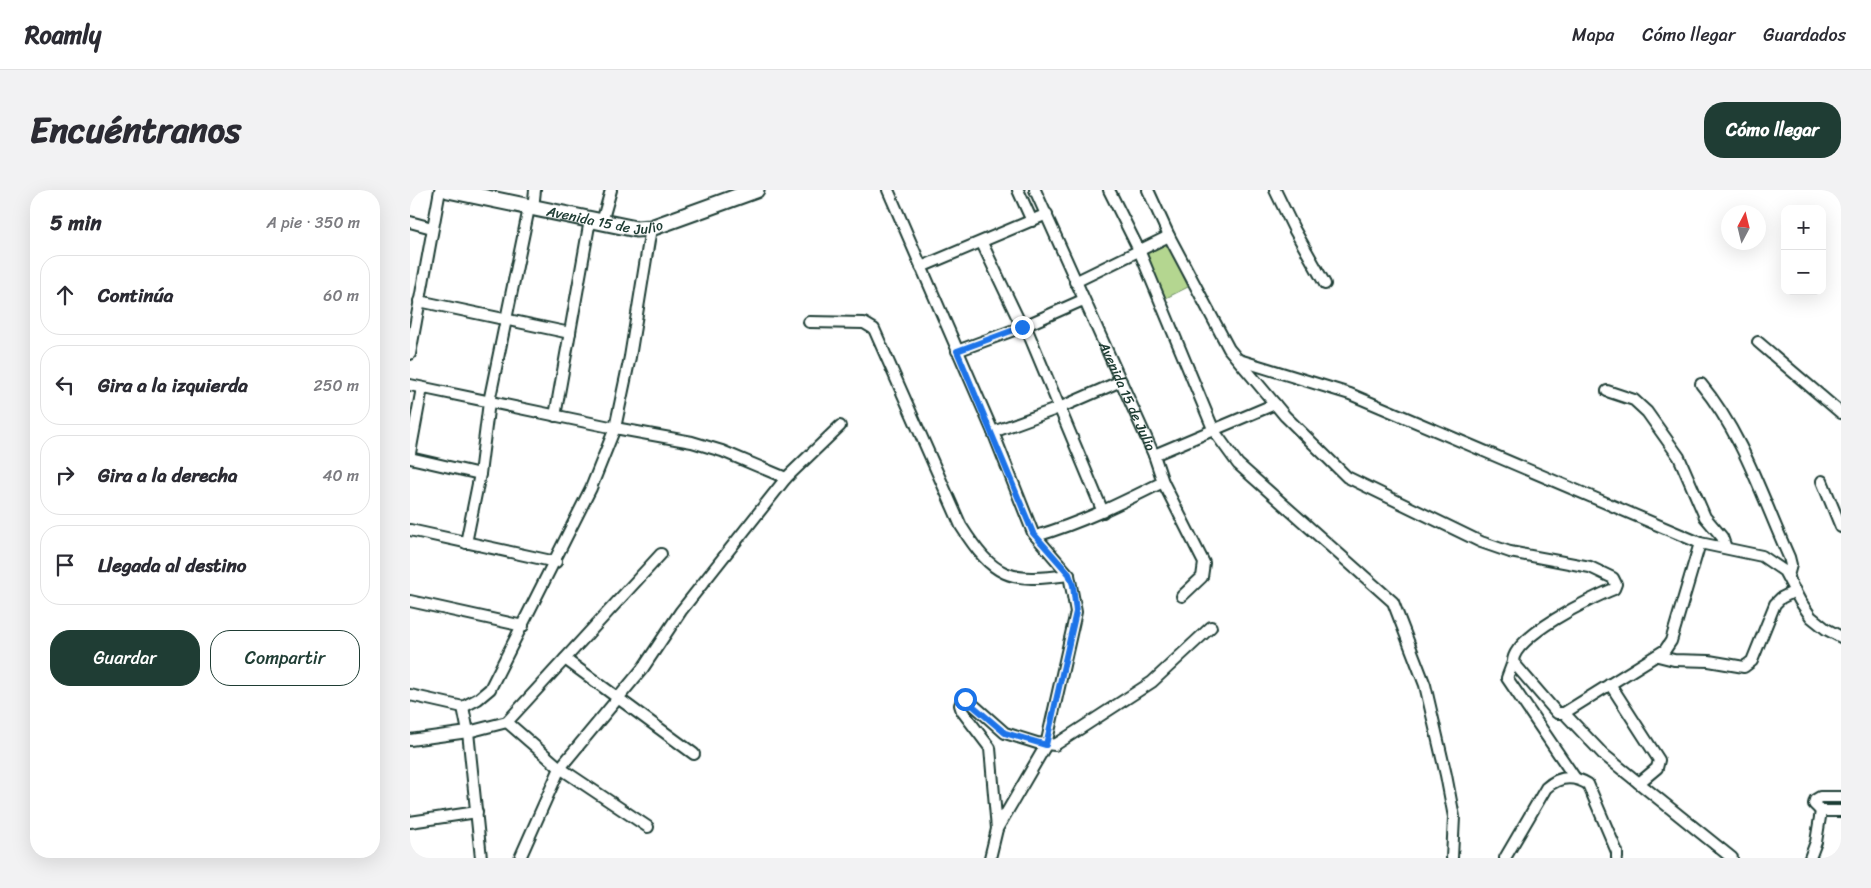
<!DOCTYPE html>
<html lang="es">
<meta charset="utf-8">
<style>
:root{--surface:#fff;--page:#f2f2f3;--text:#2b2b33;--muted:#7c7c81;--line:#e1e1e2;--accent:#1f3d34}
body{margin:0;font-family:Sriracha,sans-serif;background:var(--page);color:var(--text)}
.controls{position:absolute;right:15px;top:15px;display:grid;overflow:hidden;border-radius:10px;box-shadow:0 5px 20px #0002}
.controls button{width:45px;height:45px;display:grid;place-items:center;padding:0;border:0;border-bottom:1px solid var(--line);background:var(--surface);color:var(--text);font:25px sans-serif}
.compass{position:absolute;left:1311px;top:15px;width:45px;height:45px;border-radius:50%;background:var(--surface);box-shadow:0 5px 20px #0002;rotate:7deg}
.stop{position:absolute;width:15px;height:15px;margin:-11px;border:4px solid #1a73e8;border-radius:50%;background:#fff}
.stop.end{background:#1a73e8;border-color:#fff;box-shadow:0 1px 5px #0008}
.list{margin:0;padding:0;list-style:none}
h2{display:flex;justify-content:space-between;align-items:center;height:65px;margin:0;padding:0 20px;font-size:21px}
h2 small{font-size:16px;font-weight:400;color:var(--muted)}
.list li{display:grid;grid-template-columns:32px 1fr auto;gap:15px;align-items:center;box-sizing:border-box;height:80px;margin:0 10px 10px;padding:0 10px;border:1px solid var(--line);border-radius:20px}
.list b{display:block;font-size:19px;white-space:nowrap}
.list em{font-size:16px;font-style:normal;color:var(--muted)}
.actions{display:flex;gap:10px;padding:15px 20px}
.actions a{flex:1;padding:11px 0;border:1px solid var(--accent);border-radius:20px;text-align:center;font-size:18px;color:var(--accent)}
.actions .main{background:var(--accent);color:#fff}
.icon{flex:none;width:28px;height:28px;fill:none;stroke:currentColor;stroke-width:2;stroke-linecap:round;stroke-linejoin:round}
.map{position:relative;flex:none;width:1431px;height:668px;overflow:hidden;border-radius:20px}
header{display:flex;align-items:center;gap:30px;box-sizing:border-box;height:70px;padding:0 25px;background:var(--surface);border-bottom:1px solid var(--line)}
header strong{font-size:24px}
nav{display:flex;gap:28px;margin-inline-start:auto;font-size:18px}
.intro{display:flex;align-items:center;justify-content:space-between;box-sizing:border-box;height:120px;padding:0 30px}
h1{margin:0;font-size:35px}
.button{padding:12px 22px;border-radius:20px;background:var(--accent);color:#fff;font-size:18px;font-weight:700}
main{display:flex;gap:30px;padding:0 30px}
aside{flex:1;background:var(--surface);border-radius:20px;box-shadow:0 5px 20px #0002}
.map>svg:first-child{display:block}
.green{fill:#b4d690;stroke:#6a8a62}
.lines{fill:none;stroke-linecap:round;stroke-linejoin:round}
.street-casing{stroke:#1f3d34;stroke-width:14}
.secondary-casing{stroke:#1f3d34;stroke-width:19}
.street{stroke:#fff;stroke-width:10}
.secondary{stroke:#fff;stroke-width:15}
.route{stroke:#1a73e8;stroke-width:6}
.labels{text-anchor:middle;stroke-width:4;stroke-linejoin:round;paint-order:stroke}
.street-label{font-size:14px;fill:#1f3d34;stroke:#fff}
</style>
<header>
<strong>Roamly</strong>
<nav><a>Mapa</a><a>Cómo llegar</a><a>Guardados</a></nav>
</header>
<div class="intro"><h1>Encuéntranos</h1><a class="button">Cómo llegar</a></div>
<main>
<aside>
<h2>5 min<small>A pie · 350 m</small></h2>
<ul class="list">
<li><svg class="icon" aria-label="ahead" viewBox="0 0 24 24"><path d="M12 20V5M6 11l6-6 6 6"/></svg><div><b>Continúa</b></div><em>60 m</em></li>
<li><svg class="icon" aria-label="left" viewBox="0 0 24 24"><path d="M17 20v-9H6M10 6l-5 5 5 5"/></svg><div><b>Gira a la izquierda</b></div><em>250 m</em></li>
<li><svg class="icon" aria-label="right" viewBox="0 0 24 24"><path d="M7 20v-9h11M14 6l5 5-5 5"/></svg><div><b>Gira a la derecha</b></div><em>40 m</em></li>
<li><svg class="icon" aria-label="arrive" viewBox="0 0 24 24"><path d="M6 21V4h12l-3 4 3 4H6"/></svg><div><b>Llegada al destino</b></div></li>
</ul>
<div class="actions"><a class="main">Guardar</a><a>Compartir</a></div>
</aside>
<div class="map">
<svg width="1431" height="668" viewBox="0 0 1431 668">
<rect width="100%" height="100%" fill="#fff"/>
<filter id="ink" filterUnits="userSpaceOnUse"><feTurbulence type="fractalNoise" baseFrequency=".02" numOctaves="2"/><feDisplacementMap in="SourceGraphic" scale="10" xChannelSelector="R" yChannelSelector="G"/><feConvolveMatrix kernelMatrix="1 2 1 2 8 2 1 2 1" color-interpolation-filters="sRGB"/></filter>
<g filter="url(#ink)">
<!-- green -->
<polygon class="green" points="759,53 778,97 754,109 735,64"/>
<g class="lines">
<defs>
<g id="street">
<polyline points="478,0 583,242 623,343 659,385 666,422 636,555 587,639 580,668"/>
<polyline points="608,0 622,31"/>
<path id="s1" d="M 625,0 L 744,265 L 753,292 L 794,373 L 792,387 L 772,406"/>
<polyline points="699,0 729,60 804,241 828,274 983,412 1015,495 1036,585 1044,627 1042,668"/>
<path d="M 738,0 L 759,46 L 819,159 L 875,226 L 937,287 L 1071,352 L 1100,362 L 1180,377 L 1203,388 L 1206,394 L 1204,399 C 1183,407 1102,447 1103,472 L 1147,523 L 1154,523 L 1255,460 L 1261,451 L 1290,353"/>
<polyline points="865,0 884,39 915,94"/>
<polyline points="123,19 125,0"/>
<polyline points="0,32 22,38"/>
<polyline points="192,32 201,0"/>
<polyline points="572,53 612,137"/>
<polyline points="511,77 637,24"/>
<polyline points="665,92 759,46"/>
<polyline points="9,111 160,143"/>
<path d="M 399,132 L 454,133 L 464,139 L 551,336 C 584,388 599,393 659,385"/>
<polyline points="615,135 693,322"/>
<polyline points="1348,152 1431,223"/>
<polyline points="547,161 612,137 673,110"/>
<polyline points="0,164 30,0"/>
<polyline points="829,170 940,204 1290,353 1352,366 1374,381 1390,411 1401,427 1416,439 1431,447"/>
<path d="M 1291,194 C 1333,245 1352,307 1379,367 L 1381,375 L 1378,386"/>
<polyline points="0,195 205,238 282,252 312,261 376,288"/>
<polyline points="1197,201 1224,210 1237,222 1269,267 1295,327 1312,347 1316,358"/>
<polyline points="145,226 180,30"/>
<polyline points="583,242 649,218 711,191"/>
<polyline points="0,263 12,198"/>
<polyline points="744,265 865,214"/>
<polyline points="0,268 70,284"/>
<polyline points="1412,291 1431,337"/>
<polyline points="0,340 146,372"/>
<path d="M 626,346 C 671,333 711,313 753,292"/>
<polyline points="56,353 70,284 79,212 119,18"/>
<polyline points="0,411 113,436"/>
<polyline points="1248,466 1264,470 1299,471 1334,477 1342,471 1365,414 1371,408 1385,401"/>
<polyline points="155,469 284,564"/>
<polyline points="1103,472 1097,488 1165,588"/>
<polyline points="1200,494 1249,570 1247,578 1229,593"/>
<polyline points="0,505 53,517 68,509 80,499 181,298 205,238 220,167 241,38"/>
<polyline points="53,517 58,542 71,668"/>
<polyline points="1154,523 1193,564 1322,668"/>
<polyline points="97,532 150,578 238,637"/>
<polyline points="0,550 58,542 97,532 251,364"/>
<polyline points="1431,607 1410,607 1405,610 1404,614 1411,621 1431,621"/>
<polyline points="0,632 67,622"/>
<polyline points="587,639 580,558 552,521 550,515 552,510 559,511 595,543 627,553 645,555 742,492 801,437"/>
<polyline points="110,668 150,578 233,478 271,421 376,288 430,236"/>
<path d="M 1095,668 L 1136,598 C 1149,586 1163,585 1178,594 L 1207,662 L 1207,668"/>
<polyline points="1400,668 1406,652 1411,621"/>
</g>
<g id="secondary">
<path id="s2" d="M 38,0 L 226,39 L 241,38 L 346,0"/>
</g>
</defs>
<!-- street casing -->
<use href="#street" class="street-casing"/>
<!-- secondary casing -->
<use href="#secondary" class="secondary-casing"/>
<!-- street -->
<use href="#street" class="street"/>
<!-- secondary -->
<use href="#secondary" class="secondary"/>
</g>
</g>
<g class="lines" filter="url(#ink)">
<!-- route -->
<polyline class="route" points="555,509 595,543 636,555 666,422 663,395 659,384 623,343 547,161 612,137"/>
</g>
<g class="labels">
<!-- street labels -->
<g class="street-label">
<text dy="5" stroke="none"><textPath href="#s2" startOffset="160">Avenida 15 de Julio</textPath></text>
<text dy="5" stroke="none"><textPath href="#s1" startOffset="226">Avenida 15 de Julio</textPath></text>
</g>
</g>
</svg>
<div class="controls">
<button>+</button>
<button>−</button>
</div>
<svg class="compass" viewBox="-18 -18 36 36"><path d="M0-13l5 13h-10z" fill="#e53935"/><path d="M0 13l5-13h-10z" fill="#7c7c81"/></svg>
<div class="stop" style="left:555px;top:509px"></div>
<div class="stop end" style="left:612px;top:137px"></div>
</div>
</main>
